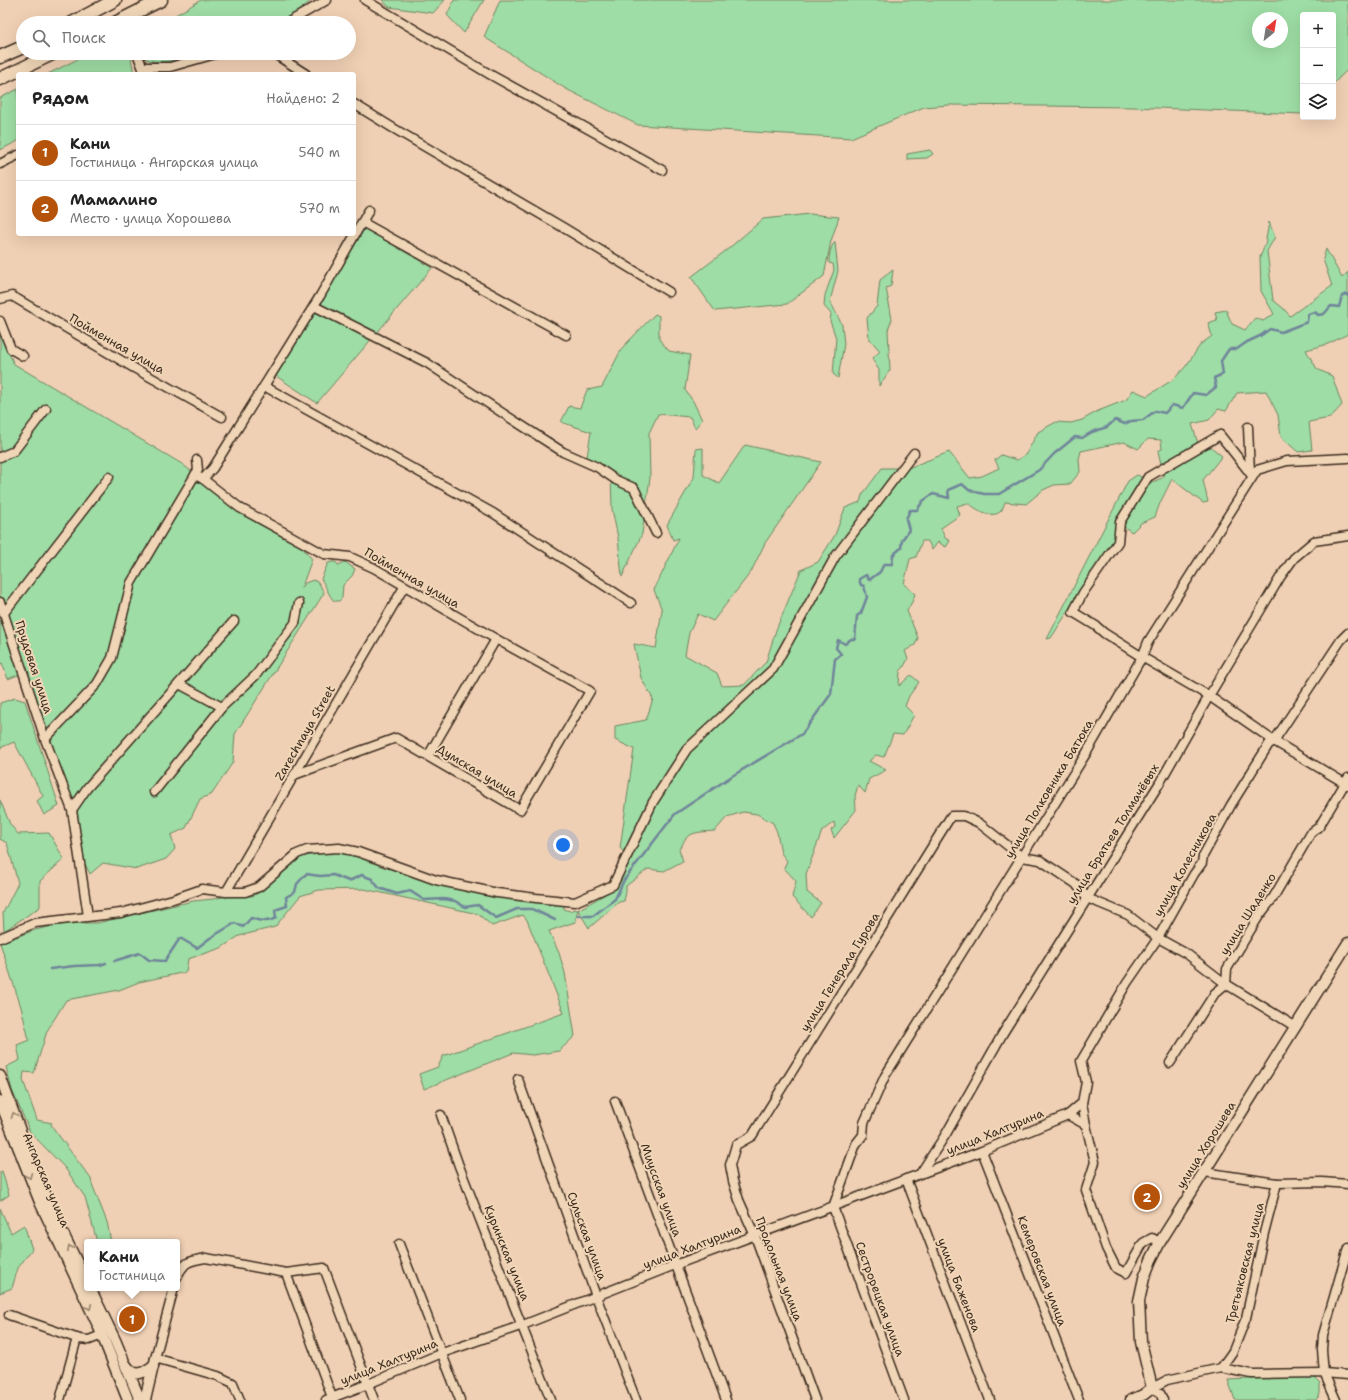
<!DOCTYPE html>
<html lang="ru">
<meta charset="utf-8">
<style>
:root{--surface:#fff;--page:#f2f2f2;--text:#222;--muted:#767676;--line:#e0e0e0;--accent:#b45309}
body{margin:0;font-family:"Shantell Sans",sans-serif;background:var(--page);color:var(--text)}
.controls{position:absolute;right:12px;top:12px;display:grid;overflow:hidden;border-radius:4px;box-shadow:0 4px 16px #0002}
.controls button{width:36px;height:36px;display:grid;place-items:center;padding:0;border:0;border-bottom:1px solid var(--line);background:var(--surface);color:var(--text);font:20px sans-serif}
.compass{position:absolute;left:1252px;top:12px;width:36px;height:36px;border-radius:50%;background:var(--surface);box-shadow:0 4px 16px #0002;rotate:30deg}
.you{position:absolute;left:563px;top:845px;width:14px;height:14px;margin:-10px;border:3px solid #fff;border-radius:50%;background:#1a73e8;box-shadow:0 0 0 6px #1a73e833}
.badge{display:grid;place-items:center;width:26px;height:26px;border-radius:50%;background:var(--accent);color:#fff;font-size:13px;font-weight:700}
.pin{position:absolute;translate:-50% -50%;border:2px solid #fff;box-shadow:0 1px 4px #0006}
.popup{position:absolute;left:84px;top:1239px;width:96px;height:52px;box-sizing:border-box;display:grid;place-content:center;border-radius:4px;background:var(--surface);filter:drop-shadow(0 1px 3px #0005);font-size:13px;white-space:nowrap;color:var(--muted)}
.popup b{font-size:15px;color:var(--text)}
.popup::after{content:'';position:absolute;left:50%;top:100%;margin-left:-8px;border:8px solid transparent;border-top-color:var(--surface)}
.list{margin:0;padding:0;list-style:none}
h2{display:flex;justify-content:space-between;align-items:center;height:52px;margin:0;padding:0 16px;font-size:17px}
h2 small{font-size:13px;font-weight:400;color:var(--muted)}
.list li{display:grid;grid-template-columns:26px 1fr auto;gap:12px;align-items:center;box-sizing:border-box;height:56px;padding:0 16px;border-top:1px solid var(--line)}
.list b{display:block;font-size:15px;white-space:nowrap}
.list p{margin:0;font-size:13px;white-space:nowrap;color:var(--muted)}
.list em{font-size:13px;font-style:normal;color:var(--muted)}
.icon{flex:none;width:22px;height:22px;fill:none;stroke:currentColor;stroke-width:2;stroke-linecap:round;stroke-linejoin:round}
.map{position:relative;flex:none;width:1348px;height:1400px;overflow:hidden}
.search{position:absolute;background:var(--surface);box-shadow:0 4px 16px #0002;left:16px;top:16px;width:340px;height:44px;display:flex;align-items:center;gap:10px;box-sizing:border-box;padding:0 14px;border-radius:22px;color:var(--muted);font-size:15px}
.panel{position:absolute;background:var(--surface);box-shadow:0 4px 16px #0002;left:16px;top:72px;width:340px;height:164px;border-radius:4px}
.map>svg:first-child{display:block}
.green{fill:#9edda5;stroke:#6c8462;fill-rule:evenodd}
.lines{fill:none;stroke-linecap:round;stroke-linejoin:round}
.stream{stroke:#6f849a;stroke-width:2.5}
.minor-casing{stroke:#3b2a1e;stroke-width:11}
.major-casing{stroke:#3b2a1e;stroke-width:13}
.highway-casing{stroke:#3b2a1e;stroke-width:15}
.minor{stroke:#f0d6b7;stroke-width:8}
.major{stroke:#f0d6b7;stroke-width:10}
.highway{stroke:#f0d6b7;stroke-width:12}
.oneway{stroke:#96806a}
.labels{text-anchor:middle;stroke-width:4;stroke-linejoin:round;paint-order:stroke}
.street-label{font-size:12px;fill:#3b2a1e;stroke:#f0d6b7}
</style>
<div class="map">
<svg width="1348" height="1400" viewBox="0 0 1348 1400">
<rect width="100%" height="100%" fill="#f0d0b4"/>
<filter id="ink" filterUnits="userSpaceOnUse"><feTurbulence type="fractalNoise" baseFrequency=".025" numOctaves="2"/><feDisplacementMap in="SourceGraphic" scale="8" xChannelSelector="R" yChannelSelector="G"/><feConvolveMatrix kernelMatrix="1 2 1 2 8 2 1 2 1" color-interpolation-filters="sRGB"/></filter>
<g filter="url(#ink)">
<!-- green -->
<g class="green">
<polygon points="201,0 312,0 292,16 274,23 162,23"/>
<polygon points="382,0 445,0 433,13 389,7"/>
<polygon points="454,0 484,0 464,33 447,15"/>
<path d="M 500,0 L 1348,0 L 1348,69 L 1333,84 L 1333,15 L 1303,15 L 1303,114 L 1133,107 L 949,105 L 924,107 L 851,138 L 638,125 L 566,89 L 484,37 ZM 1258,18 L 1282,18 L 1282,42 L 1258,42 Z"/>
<polygon points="90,53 130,53 134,74 48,74"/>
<path d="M 145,53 L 196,53 C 179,59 163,66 146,59 Z"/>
<polygon points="18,89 18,141 0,150 0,98"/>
<polygon points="930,150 933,154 927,158 907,159 907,154"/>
<polygon points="810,214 839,217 831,241 824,276 787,304 715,311 691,277 728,249 763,219"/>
<path d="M 1269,222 L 1275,237 L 1267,251 L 1273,300 L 1283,308 L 1290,316 L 1332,286 L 1323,259 L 1326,249 L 1342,278 L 1348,272 L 1348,334 L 1328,344 L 1306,350 L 1317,369 L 1332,376 L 1342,405 L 1330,418 L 1309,422 L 1312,450 L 1298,452 L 1281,437 L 1278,415 L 1266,391 L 1237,393 L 1226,411 L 1218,409 L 1209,420 L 1192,424 L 1200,450 L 1211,447 L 1222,456 L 1203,480 L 1208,502 L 1203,503 L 1172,479 L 1160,503 L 1155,517 L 1141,523 L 1132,532 L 1121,525 L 1118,542 L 1078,604 L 1069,610 L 1051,638 L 1047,639 L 1128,481 L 1137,475 L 1153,482 L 1164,477 L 1158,451 L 1162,449 L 1161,440 L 1148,439 L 1138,449 L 1124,442 L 1081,451 L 1079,459 L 1080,472 L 1070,484 L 1054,485 L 1043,490 L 1026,504 L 1005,502 C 1004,504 1003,509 1001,511 C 992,520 976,509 968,503 L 957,506 L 960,515 L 941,528 L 945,538 L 950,541 L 946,547 L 938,542 L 932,550 L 928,541 L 922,541 L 916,557 L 910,559 L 904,584 L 915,594 L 913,600 L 907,611 L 918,638 L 915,645 L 905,651 L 908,659 L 903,668 L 900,671 L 899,686 L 911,675 L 919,682 L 909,696 L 905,706 L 914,715 L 903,735 L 893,734 L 884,757 L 876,755 L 869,761 L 886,770 L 869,779 L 865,793 L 858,785 L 855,796 L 856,810 L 834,838 L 831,830 L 835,827 L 834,822 L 822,831 L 806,874 L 807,892 L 821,903 L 811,917 L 792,897 L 796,881 L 784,868 L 787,861 L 781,853 L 777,832 L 773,823 L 757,814 L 743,812 L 727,817 L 715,831 C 705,832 693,831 686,838 C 683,841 683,846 679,849 L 683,861 L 664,871 L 648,869 L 626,886 L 626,892 L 624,901 L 619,902 L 589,928 L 578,910 L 575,922 L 549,931 L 559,953 L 565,973 L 575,1036 L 559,1051 L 533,1055 L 513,1053 L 424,1089 L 419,1074 L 438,1067 L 443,1056 L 564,1013 L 527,920 L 523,915 L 492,926 L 478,914 L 364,889 L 319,890 L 300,896 L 275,927 L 239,936 L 221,948 L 188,959 L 186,972 L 139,982 L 119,990 L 66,1000 L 47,1031 L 34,1073 L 24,1072 L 23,1080 L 37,1120 L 52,1123 L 51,1125 L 91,1179 L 92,1184 L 107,1222 L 111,1242 L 97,1242 L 85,1197 L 65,1168 L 30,1132 L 12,1090 L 6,1067 L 20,1060 L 17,1045 L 29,1040 L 21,1007 L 0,943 L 35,930 L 67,923 L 97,923 L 193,901 L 213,899 L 231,895 L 252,896 L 258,893 L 296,859 L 321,852 L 337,852 L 349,853 L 443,885 L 466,891 L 503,898 L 557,904 L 564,905 L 564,909 L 566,910 L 571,911 L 573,909 L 578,910 L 609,892 L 619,881 L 630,859 L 620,848 L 634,749 L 615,740 L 615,726 L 646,720 L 653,699 L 641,678 L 634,644 L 656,648 L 662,610 L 654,590 L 679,538 L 673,540 L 667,525 L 694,477 L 696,449 L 703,448 L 703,475 L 719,483 L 745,445 L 821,462 L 765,543 L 751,572 L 713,621 L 698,614 L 689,633 L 685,655 L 717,673 L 722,686 L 744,685 L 766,662 L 776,630 L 801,570 L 818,562 L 835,535 L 845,508 L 860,502 L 862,495 L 882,468 L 908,468 L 949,452 L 970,478 L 982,476 L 999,468 L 995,460 L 1001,455 L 1017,460 L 1026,454 L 1038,432 L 1056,422 L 1071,423 L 1082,420 L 1098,411 L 1126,400 L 1133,390 L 1147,396 L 1174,379 L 1186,366 L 1201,344 L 1212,336 L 1208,323 L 1217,320 L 1215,312 L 1226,310 L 1232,324 L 1245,330 L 1255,318 L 1263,321 L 1274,314 L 1261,291 L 1260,257 L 1265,245 Z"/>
<polygon points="365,228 432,268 317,403 276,376"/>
<path d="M 835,242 L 838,271 L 830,301 L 842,325 L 844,344 L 838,378 L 833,374 L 836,338 L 830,321 L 831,314 L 824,306 L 825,295 L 834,270 L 833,264 L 829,263 C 829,256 830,247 835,242 Z"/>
<polygon points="893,270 891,286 886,288 892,319 888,330 890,370 879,386 879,370 872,359 880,351 869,338 867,318 877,306 880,280"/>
<polygon points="655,314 659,316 659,339 669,351 690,355 685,390 693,401 702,420 695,428 690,417 658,414 649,433 650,478 642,534 622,577 618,538 612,509 611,476 587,457 591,432 561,422 569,406 580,408 587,390 602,387 622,348"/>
<polygon points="0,334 14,364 182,464 249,517 300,545 312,559 301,589 305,583 313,580 319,583 324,593 235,734 233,762 212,794 200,799 186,828 171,835 175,849 166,859 137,869 103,863 90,874 73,839 65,792 51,741 44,725 28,671 8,679 2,663 0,664"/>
<path d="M 333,562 L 336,562 L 338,565 L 345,562 L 355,569 L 352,576 L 343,585 L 342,598 L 339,601 L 334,601 C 329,596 326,586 321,579 L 328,563 Z"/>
<polygon points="15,698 25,701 59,806 44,815 37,801 43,796 14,742 0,748 0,703"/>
<polygon points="0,800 10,824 18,834 49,833 64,859 40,881 40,907 4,931 3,913 18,883 7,843 0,839"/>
<polygon points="2,1171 9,1195 0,1201 0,1172"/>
<polygon points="0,1208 11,1233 24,1225 32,1249 18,1268 12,1288 0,1293"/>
<polygon points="1312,1376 1320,1384 1320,1394 1316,1400 1235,1400 1228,1380"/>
</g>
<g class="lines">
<!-- stream -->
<g class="stream">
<polyline points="578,916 593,916 615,899 624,880 675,814 732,776 802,734 831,694 835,659 841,654 836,648 838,640 845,644 851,639 855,639 857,616 861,613 867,597 864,586 861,585 859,579 866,575 869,580 880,572 884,564 892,564 893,555 901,548 902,540 909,530 906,519 910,510 917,510 923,501 933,494 949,498 948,490 962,484 969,490 984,494 999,494 1039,470 1054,454 1075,437 1082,438 1092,432 1107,427 1115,420 1125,424 1131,421 1143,420 1155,411 1165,413 1172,405 1183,408 1193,393 1206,395 1216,387 1214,378 1223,374 1221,361 1229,349 1237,349 1247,342 1260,336 1270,329 1281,332 1307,322 1308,314 1315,312 1318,315 1324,314 1331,306 1339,307 1342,296 1346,294 1348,296"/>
<path d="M 114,961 L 140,953 L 149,960 L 165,961 L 180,938 L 197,948 L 210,938 L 235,923 L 243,927 L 251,918 C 259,921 268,923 276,918 L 275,910 L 287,906 L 286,897 L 295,892 L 297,884 L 306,874 L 320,876 L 333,875 L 349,881 L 362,875 L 372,879 L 379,888 L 397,894 L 410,891 L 424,900 L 444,899 L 455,901 L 465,907 L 478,905 L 496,918 L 517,909 L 532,909 L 555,920"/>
<polyline points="50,969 74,966 100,965 106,963"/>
</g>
<defs>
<g id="minor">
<polyline points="365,0 491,75 662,170"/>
<polyline points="287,23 327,0"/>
<polyline points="137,53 145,74"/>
<polyline points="273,53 306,74"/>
<polyline points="143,67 170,67 219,53"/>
<polyline points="354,104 393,128 564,228 669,292"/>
<polyline points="0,164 18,155"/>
<polyline points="362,222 566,335"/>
<polyline points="0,299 12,296 134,368 222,417"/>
<polyline points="314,306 427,363 507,416 563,452 597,467 616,480 634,488 656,533"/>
<polyline points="0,321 11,349 23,356"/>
<polyline points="264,386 493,513 631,603"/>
<polyline points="1248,427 1250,473"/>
<polyline points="0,457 14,451 46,409"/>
<polyline points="1257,470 1250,473 1220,435 1148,477 1120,522 1118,542 1083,593 1073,612 1096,626 1104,633 1142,657 1209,696 1274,741 1348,785"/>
<polyline points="195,475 203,479 240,508 324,554 350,557 374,568 496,639 590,691 520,810 396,738 294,775"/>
<polyline points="203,479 213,468 320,296 369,210"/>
<polyline points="0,602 45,739 72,810 88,916"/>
<polyline points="4,613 109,477"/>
<polyline points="179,684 222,707"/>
<polyline points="45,739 97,684 112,658 131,583 198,470 197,460"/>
<polyline points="428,756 496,639"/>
<polyline points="154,792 222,707 256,675 295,623 299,603"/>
<polyline points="72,810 87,788 234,621"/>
<polyline points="226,892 404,587"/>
<polyline points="0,938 35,923 121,913 173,899 202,889 226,892 245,892 259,887 297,854 307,850 339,848 358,852 436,880 497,893 536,898 575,902 613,885 653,802 687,749 773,669 835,557 914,453"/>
<polyline points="1170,1063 1215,993 1226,984 1227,969 1259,916 1273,898 1311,833 1319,827 1348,778"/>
<polyline points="518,1079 596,1296 636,1400"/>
<polyline points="615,1101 726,1400"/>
<polyline points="1082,1103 1086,1125"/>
<polyline points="441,1115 459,1166 551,1400"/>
<polyline points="1068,1115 1086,1125 1095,1162 1086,1190 1106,1248 1116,1268 1126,1273 1143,1243 1152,1238 1160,1242"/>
<polyline points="982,1151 1079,1400"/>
<polyline points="1204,1172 1277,1183 1322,1182 1348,1184"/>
<polyline points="920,1174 946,1134 1003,1033 1159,784 1209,696 1281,576 1294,558 1314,541 1348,536"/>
<polyline points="906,1179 990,1400"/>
<polyline points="833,1207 856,1144 863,1135 864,1123 885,1076 1087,752 1142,657 1148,642 1257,470 1287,461 1348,458"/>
<polyline points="833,1207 904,1400"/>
<polyline points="399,1244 460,1400"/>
<polyline points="286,1273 333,1400"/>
<path d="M 177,1277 C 185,1261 189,1261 206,1258 L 286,1273 L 324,1268 L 374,1400"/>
<polyline points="9,1315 79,1339 89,1340 102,1335"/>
<polyline points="155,1358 218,1376 233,1383 240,1400"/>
<polyline points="154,1362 174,1288"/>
<polyline points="1221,1368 1233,1351 1246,1318 1264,1233 1277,1183"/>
<polyline points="1152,1388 1167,1380 1221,1368 1252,1374 1324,1373 1348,1375"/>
<polyline points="1152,1388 1160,1393 1163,1400"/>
<polyline points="60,1400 77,1338 79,1339"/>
<polyline points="326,1400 368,1384 442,1353 523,1325 675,1265 982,1151 1068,1115 1082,1103 1086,1082 1081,1061 1127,983 1158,938 1194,874 1202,863 1203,856 1231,805 1269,744 1274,741 1341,640 1348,633"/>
<polyline points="815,1400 755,1236 739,1200 733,1181 730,1165 736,1145 752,1136 951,816 964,816 979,823 1022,857 1040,860 1076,884 1087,898 1128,915 1158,938 1187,954 1226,984 1296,1027"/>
<polyline points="1336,1400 1324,1373 1322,1350 1323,1335 1348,1248"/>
</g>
<g id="major">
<polyline points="0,1076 30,1158 54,1215 87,1283"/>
<polyline points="0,1101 40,1202 98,1325 128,1400"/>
<polyline points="90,1288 115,1340 140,1400"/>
<path d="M 126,1365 C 135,1378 142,1374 153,1366"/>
<polyline points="145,1400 153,1366"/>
<polyline points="1131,1400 1143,1395 1152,1388 1141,1342 1139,1301 1144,1278 1151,1260 1160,1242 1348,943"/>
</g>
<g id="highway">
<polyline points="72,23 115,0"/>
<polyline points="115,23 161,0"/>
<polyline points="0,57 23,47"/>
<polyline points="0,79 54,53"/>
</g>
</defs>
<!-- minor casing -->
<use href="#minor" class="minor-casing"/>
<!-- major casing -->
<use href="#major" class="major-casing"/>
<!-- highway casing -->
<use href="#highway" class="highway-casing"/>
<!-- minor -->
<use href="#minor" class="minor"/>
<!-- major -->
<use href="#major" class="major"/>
<!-- highway -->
<use href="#highway" class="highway"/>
</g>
<!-- one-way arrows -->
<defs><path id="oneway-chevron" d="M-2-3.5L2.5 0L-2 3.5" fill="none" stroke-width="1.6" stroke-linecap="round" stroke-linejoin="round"/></defs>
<g class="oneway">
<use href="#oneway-chevron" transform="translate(14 1115) rotate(-111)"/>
<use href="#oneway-chevron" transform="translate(29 1176) rotate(68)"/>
<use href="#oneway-chevron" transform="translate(70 1248) rotate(-116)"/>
<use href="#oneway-chevron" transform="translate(89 1307) rotate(65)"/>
</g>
</g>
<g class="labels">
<!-- street labels -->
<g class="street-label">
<text transform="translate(117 344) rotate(30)" y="4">Пойменная улица</text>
<text transform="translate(412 578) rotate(30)" y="4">Пойменная улица</text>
<text transform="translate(34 667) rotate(72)" y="4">Прудовая улица</text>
<text transform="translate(305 733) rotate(-60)" y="4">Zarechnaya Street</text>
<text transform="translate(477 771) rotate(31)" y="4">Думская улица</text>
<text transform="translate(1049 789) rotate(-59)" y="4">улица Полковника Батюка</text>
<text transform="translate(1113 834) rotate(-58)" y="4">улица Братьев Толмачёвых</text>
<text transform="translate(1185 865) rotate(-61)" y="4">улица Колесникова</text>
<text transform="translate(1248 914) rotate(-58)" y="4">улица Шаденко</text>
<text transform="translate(840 972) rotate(-58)" y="4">улица Генерала Гурова</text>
<text transform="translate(995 1132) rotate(-22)" y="4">улица Халтурина</text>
<text transform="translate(1206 1145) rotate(-58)" y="4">улица Хорошева</text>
<text transform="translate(46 1180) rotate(67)" y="4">Ангарская улица</text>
<text transform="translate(661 1190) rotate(70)" y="4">Миусская улица</text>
<text transform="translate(587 1236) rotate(70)" y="4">Сульская улица</text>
<text transform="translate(692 1247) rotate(-21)" y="4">улица Халтурина</text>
<text transform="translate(507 1253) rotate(68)" y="4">Куринская улица</text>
<text transform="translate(1245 1263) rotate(-76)" y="4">Третьяковская улица</text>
<text transform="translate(779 1269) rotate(69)" y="4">Продольная улица</text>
<text transform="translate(1042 1271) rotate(69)" y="4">Кемеровская улица</text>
<text transform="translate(959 1285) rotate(69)" y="4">улица Баженова</text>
<text transform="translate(880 1299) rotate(70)" y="4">Сестрорецкая улица</text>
<text transform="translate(389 1362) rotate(-22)" y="4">улица Халтурина</text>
</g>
</g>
</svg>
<div class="controls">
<button>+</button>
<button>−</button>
<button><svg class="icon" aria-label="layers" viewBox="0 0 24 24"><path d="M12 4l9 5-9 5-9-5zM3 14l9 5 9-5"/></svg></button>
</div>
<svg class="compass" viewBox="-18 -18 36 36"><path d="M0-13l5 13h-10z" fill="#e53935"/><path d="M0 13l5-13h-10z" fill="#767676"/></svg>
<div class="you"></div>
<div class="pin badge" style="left:132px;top:1319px">1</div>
<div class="popup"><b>Кани</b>Гостиница</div>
<div class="pin badge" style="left:1147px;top:1197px">2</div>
<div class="search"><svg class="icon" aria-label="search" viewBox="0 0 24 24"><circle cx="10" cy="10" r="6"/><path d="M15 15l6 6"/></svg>Поиск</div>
<section class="panel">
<h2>Рядом<small>Найдено: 2</small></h2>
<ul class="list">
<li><span class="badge">1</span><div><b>Кани</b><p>Гостиница · Ангарская улица</p></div><em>540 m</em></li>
<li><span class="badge">2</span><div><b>Мамалино</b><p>Место · улица Хорошева</p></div><em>570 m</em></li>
</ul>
</section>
</div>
